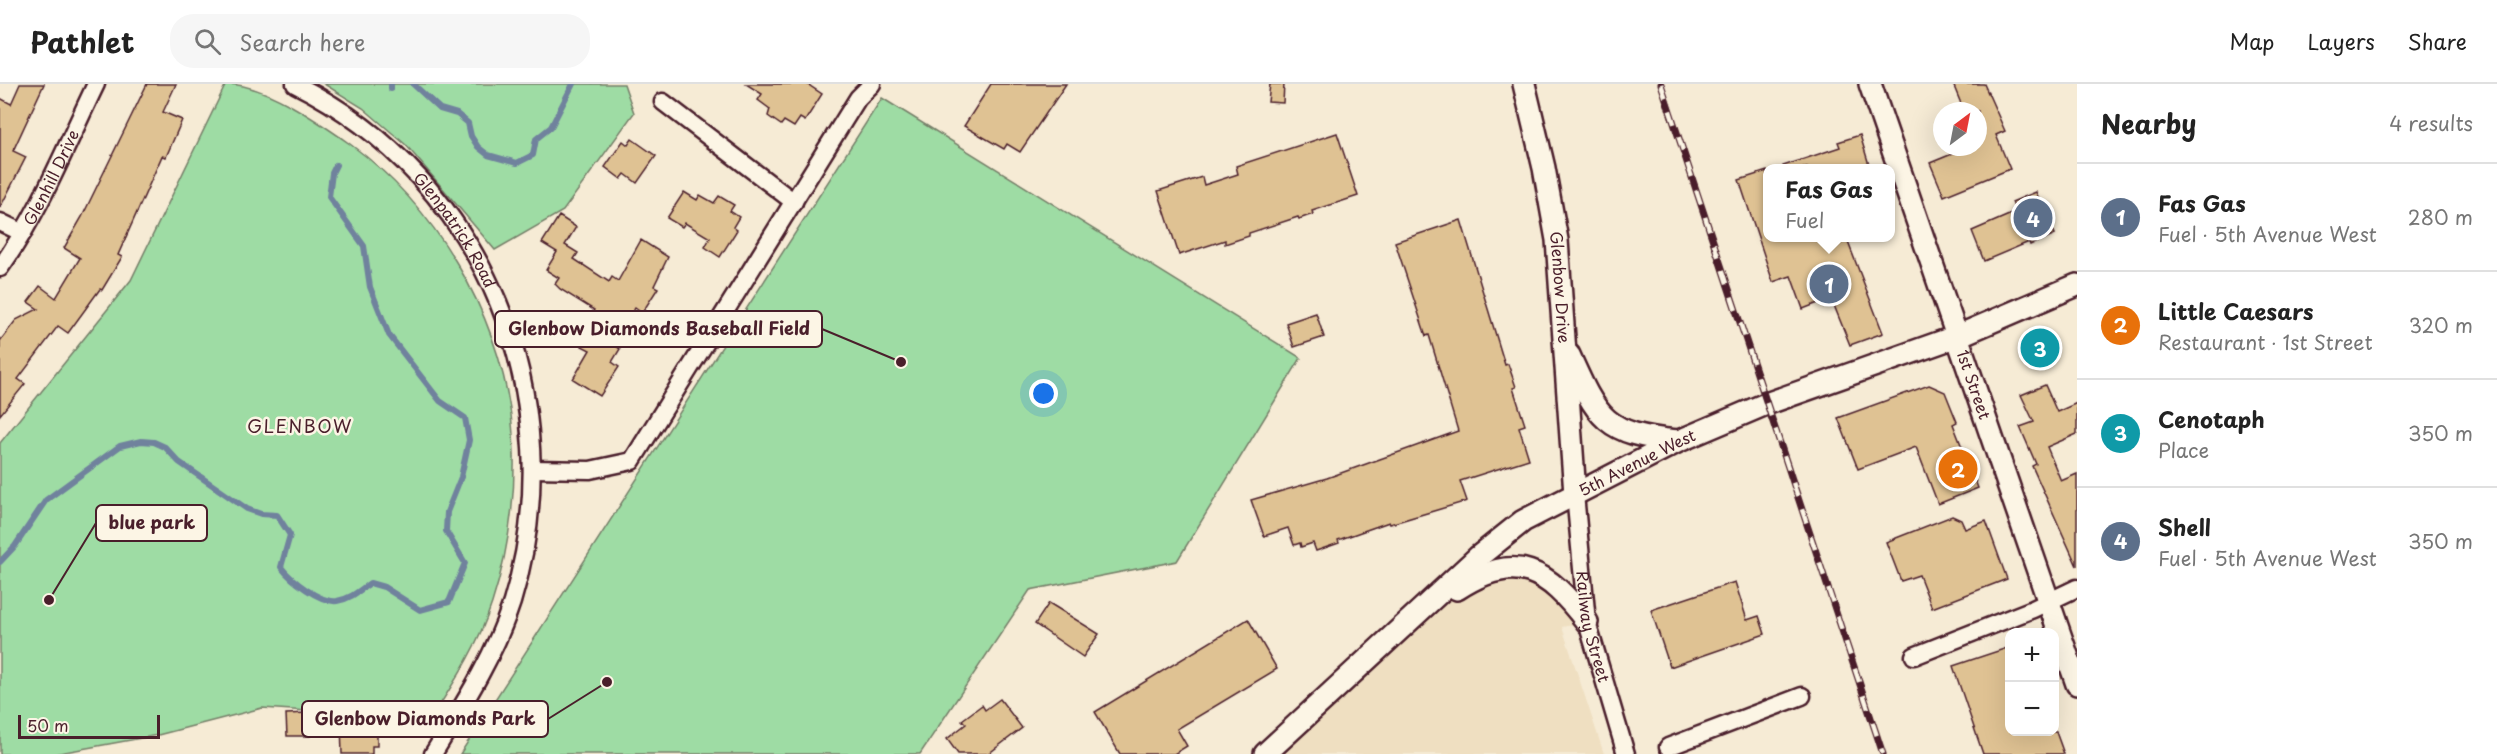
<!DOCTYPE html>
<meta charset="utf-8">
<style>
:root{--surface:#fff;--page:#f6f6f6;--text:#222;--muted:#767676;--line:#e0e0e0;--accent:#4a1f2b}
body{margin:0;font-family:"Playpen Sans",sans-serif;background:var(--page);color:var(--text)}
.controls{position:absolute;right:18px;bottom:18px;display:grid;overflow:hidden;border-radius:12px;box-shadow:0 6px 24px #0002}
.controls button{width:54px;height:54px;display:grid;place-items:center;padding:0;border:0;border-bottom:2px solid var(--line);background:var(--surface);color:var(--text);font:30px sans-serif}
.compass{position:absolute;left:1933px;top:18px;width:54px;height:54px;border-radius:50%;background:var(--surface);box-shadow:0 6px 24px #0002;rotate:32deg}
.scale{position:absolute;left:18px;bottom:15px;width:142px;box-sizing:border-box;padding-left:6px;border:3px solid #4a1f2b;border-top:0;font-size:16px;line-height:21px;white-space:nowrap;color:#4a1f2b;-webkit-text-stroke:4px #fcf5e5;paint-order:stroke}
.you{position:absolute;left:1044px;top:310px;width:21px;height:21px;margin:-15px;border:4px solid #fff;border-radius:50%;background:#1a73e8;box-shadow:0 0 0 9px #1a73e833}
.badge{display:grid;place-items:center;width:39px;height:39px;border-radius:50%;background:var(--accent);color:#fff;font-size:20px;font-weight:700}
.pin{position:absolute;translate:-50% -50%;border:3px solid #fff;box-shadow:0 2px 6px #0006}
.popup{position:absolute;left:1763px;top:80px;width:132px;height:78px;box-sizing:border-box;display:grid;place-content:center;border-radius:12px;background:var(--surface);filter:drop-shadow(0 2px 4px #0005);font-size:20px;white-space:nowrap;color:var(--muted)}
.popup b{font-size:22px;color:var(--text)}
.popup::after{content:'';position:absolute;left:50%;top:100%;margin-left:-12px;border:12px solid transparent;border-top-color:var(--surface)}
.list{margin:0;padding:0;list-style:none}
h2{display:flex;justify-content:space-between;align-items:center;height:78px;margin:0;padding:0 24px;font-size:26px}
h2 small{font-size:20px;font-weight:400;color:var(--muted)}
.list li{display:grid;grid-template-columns:39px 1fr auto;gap:18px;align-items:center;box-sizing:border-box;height:108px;padding:0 24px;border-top:2px solid var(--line)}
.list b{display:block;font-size:22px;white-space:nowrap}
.list p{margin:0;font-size:20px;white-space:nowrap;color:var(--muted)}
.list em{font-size:20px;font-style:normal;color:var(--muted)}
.icon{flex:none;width:33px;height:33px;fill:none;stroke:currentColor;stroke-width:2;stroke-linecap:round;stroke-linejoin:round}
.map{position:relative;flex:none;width:2077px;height:670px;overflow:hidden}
header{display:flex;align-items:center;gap:36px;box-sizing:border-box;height:84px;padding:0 30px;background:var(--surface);border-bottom:2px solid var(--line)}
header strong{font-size:28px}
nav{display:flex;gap:33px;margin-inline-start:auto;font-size:21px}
.search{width:420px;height:54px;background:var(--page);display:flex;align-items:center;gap:15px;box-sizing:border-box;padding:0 21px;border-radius:24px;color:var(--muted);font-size:22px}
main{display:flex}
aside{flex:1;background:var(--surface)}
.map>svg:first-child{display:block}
.built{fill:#efdfc1}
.green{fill:#9edca4;stroke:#747e68;stroke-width:1.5}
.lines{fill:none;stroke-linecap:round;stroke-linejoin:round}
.stream{stroke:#70829d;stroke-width:6}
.building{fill:#dfc293;stroke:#4a1f2b;stroke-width:1.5}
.minor-casing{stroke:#4a1f2b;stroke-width:21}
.tertiary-casing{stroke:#4a1f2b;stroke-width:26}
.minor{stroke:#fcf5e5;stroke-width:16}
.tertiary{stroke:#fcf5e5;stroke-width:21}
.rail-casing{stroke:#4a1f2b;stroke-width:7}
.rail{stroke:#fcf5e5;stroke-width:4.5;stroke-dasharray:14;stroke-linecap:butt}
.labels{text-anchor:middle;stroke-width:5;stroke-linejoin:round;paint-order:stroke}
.street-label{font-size:16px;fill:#4a1f2b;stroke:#fcf5e5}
.neighbourhood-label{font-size:18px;letter-spacing:1.5px;fill:#4a1f2b;stroke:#fcf5e5}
.leader{fill:none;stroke:#4a1f2b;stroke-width:2}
.callout-dot{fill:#4a1f2b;stroke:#fcf5e5;stroke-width:2}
.callout{fill:#fcf5e5;stroke:#4a1f2b;stroke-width:2}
.callout-label{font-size:18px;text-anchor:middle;font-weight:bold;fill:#4a1f2b}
</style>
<header>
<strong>Pathlet</strong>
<div class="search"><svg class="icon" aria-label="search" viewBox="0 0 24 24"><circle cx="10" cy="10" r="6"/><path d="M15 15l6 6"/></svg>Search here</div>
<nav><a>Map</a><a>Layers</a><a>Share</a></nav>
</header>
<main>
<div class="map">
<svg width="2077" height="670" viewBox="0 0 2077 670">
<rect width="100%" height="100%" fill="#f6ebd5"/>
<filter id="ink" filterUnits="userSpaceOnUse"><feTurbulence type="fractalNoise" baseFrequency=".0167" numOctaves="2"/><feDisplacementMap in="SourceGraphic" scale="12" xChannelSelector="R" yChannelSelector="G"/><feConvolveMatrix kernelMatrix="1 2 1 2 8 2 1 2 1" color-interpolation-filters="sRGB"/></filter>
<g filter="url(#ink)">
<!-- built -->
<polygon class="built" points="1507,483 1545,495 1587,538 1562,543 1604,670 1266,670 1421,528"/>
<!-- green -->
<g class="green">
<path d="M 226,0 C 265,0 319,38 350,60 C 436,123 496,226 511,331 C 519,392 511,461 492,519 C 478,562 455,597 431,635 L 262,624 L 158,651 L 54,670 L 0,670 L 0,359 L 131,196 Z"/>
<polygon points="324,0 624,0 634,29 563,127 495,166 406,61 363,24"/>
<polygon points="882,14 1301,274 1177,477 1030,506 920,670 460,670"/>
</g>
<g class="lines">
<!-- stream -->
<g class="stream">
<polyline points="391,0 391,5"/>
<polyline points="413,0 440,25 457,30 468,39 471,52 478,63 488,71 517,79 533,71 536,55 551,43 573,0"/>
<path d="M 0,478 L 15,462 L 46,416 L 120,362 L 141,357 L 154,358 L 165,363 L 179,378 L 247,425 L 261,430 L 277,431 L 290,451 L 281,483 C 291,496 320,519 337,517 C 350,515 359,507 370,499 L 384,503 L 420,526 L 449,518 L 465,479 L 446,447 L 447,428 L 461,393 L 469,356 L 465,334 L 440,317 L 389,251 L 370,203 L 364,162 L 329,113 L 332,89 L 336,81"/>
</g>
</g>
<!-- building -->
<g class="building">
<polygon points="20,0 44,0 13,67 26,73 0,124 0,14 11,20"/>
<polygon points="147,0 176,0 163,28 182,36 166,73 162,72 118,171 122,173 102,206 100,205 68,249 58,242 18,295 25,300 0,331 0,257 16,236 38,225 28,218 40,202 56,214 80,174 64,164 82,133"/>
<polygon points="746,0 807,0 822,10 805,37 800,34 794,43 784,37 781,41 768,32 770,25 758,16 762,10"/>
<polygon points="991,0 1066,0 1020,68 1007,60 1004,65 964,42"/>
<polygon points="1270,0 1284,0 1283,19 1268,18"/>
<polygon points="1953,0 1984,0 2005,47 1996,51 2010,85 1944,112 1930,79 1969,63 1978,63 1978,27 1964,27"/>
<polygon points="1337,49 1358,112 1312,127 1313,130 1299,135 1298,133 1249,149 1249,152 1225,160 1225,156 1179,171 1158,107 1202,93 1204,101 1238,90 1236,82"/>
<polygon points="1860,51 1870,84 1783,84 1783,82 1840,63 1838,58"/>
<polygon points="632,55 656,72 637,99 625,90 621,95 605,83 623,57 628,61"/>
<polygon points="1767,87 1767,153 1846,153 1883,249 1850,261 1831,214 1803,225 1791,192 1773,198 1739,96"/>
<polygon points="684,108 697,116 700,111 714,119 719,112 734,121 730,127 739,133 733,143 737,146 720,173 705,163 710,154 685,139 682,143 667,134"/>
<polygon points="2036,108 2055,150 2030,161 2029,158 1984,177 1972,147 2016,128 2012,118"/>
<polygon points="559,132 576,143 565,161 578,169 574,175 609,198 612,193 618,197 641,156 668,173 654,202 658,204 642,229 635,224 613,260 620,265 612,278 619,283 600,312 573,295 590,266 582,262 591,249 583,244 594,226 560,205 555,200 559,194 546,186 557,168 542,159"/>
<polygon points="1461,136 1505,281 1508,280 1516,303 1513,304 1525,341 1519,343 1529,375 1460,397 1467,417 1390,440 1389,438 1338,456 1339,459 1316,467 1313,459 1301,463 1300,459 1294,461 1288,444 1264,452 1251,416 1327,394 1458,347 1429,251 1426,252 1395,158"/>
<polygon points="1316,229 1324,253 1294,263 1286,239"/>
<polygon points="1929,301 1945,308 1957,338 1953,340 1978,404 1938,420 1916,363 1858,385 1838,334"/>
<polygon points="2045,301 2057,328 2077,319 2077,350 2047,363 2061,397 2077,390 2077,482 2032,382 2036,380 2020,343 2034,338 2021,311"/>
<polygon points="1952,432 1961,436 1965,445 1986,437 2007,495 1932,524 1919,491 1901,497 1886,458"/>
<polygon points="1735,498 1747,536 1759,532 1765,550 1670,583 1651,526"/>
<polygon points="1049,519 1099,550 1083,573 1035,540"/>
<polygon points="1248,535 1277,585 1177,645 1187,662 1174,670 1120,670 1095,628"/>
<polygon points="2010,563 2010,648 2056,648 2064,670 1983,670 1953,582"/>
<polygon points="1000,615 1022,644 988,670 958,670 947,655 966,640 962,636 982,621 985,626"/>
<polygon points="309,629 310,652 287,652 286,630"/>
<polygon points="351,638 377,638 377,662 372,662 372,670 342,670 341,639"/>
</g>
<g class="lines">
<defs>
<g id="minor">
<path id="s1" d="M 295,0 C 486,95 574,316 512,518 C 494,573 463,621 433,670"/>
<polyline points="663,18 794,118"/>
<polyline points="0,138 23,149"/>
<path id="s2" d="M 0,184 C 40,128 66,62 96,0"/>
<polyline points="532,385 590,386 632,377 858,14 872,0"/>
<path id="s3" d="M 1575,410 L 1587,538 L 1626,670"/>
<polyline points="1914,572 2033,525 2077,504"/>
<polyline points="1668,663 1802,612"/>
</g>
<g id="tertiary">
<path id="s4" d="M 1524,0 L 1544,84 L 1557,156 L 1575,410"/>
<path id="s5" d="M 1870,0 L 2077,600"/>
<path d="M 1569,271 C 1598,336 1605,350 1678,357"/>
<path d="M 1457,505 C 1517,466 1547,486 1587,538"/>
<path id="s6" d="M 1265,670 L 1478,473 L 1523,437 L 1679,357 L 1766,320 L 1958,252 L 2077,201"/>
</g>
</defs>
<!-- minor casing -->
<use href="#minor" class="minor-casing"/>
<!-- tertiary casing -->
<use href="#tertiary" class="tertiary-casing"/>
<!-- minor -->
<use href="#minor" class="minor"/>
<!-- tertiary -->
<use href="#tertiary" class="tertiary"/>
<defs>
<polyline id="rail" points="1661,0 1883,670"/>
</defs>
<!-- rail casing -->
<use href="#rail" class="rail-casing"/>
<!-- rail -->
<use href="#rail" class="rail"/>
</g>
</g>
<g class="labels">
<!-- street labels -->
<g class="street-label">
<text dy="6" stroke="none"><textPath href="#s2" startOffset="104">Glenhill Drive</textPath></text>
<text dy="6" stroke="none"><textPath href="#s1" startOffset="220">Glenpatrick Road</textPath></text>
<text dy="6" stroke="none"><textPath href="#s4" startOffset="207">Glenbow Drive</textPath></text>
<text dy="6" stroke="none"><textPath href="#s5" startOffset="318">1st Street</textPath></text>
<text dy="6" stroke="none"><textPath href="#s6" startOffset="476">5th Avenue West</textPath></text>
<text dy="6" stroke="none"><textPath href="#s3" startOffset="134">Railway Street</textPath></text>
</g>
<!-- neighbourhood labels -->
<g class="neighbourhood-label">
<text x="300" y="349">GLENBOW</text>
</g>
</g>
<!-- callouts -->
<path class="leader" d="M901 278L822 245M49 516L96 439M607 598L548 635"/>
<g class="callout-dot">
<circle cx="901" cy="278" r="6"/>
<circle cx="49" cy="516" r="6"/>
<circle cx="607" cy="598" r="6"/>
</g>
<g class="callout">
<rect x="495" y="227" width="327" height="36" rx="6"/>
<rect x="96" y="421" width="111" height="36" rx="6"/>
<rect x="302" y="617" width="246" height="36" rx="6"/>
</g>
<g class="callout-label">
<text x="659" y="251">Glenbow Diamonds Baseball Field</text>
<text x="152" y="445">blue park</text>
<text x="425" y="641">Glenbow Diamonds Park</text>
</g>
</svg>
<div class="controls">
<button>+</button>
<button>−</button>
</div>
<svg class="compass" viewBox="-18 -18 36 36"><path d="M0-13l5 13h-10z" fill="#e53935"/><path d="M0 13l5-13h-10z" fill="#767676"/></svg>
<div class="scale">50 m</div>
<div class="you"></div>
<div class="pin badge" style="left:1829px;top:200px;background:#5c6f8a">1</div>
<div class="popup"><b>Fas Gas</b>Fuel</div>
<div class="pin badge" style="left:1958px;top:385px;background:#e8710a">2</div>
<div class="pin badge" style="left:2040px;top:264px;background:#0f9aa8">3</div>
<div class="pin badge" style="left:2033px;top:134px;background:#5c6f8a">4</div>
</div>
<aside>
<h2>Nearby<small>4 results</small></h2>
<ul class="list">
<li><span class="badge" style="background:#5c6f8a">1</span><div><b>Fas Gas</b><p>Fuel · 5th Avenue West</p></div><em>280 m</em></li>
<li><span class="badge" style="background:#e8710a">2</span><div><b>Little Caesars</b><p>Restaurant · 1st Street</p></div><em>320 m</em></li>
<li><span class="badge" style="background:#0f9aa8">3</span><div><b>Cenotaph</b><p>Place</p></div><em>350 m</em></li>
<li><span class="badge" style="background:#5c6f8a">4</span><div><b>Shell</b><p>Fuel · 5th Avenue West</p></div><em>350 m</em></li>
</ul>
</aside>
</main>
